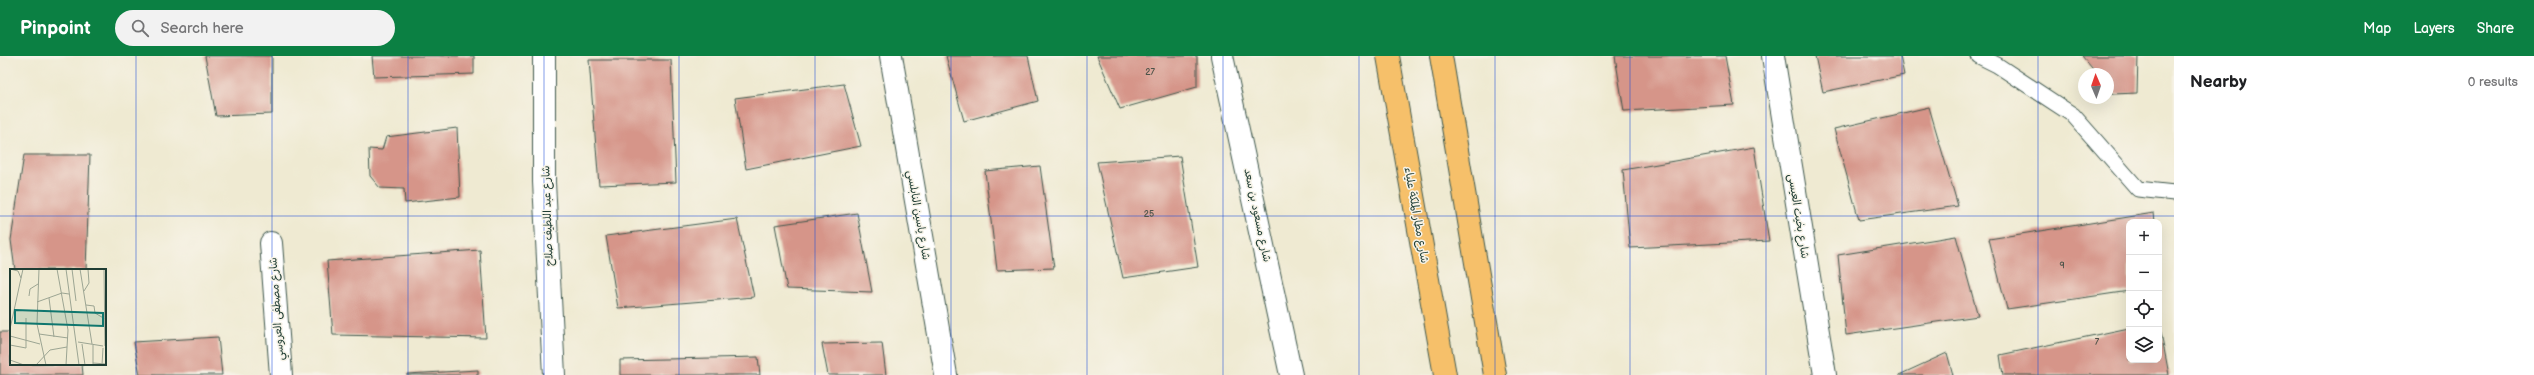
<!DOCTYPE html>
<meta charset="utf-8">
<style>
:root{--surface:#fff;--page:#f2f2f2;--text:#202124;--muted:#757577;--line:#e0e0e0;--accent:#0b8043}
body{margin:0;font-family:"Balsamiq Sans","Playpen Sans Arabic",sans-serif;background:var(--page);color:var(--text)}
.controls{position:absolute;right:12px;bottom:12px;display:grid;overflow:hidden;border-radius:8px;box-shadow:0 4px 16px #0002}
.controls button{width:36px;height:36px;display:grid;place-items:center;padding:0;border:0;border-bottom:1px solid var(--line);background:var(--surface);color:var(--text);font:20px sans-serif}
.compass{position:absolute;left:2078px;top:12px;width:36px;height:36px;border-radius:50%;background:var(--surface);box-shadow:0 4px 16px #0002;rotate:358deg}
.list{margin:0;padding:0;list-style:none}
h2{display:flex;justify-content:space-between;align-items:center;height:52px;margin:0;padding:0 16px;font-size:17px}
h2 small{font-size:13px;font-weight:400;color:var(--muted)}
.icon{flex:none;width:22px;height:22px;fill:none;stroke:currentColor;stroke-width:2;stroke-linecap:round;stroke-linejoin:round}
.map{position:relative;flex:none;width:2174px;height:319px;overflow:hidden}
header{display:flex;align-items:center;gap:24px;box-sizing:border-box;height:56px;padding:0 20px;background:var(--accent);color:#fff}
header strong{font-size:19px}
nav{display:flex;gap:22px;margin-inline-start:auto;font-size:14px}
.search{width:280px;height:36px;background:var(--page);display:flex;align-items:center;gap:10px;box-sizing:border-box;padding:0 14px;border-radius:22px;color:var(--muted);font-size:15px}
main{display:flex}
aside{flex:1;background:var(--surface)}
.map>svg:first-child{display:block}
.building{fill:#d69589}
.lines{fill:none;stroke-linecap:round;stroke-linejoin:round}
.lane-casing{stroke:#3e574c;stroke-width:17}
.street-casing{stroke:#3e574c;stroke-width:24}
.highway-casing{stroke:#3e574c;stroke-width:24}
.lane{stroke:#fff;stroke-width:15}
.street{stroke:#fff;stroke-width:22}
.highway{stroke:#f6c06b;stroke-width:22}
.grid{fill:none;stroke:#1d4ed8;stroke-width:1;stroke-opacity:0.55}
.labels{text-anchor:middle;stroke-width:3;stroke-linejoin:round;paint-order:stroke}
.number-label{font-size:9px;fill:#4d5349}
.street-label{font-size:11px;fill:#1f3d34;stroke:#f7f3e8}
.inset-road{fill:none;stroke:#9ca593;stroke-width:1}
.view{fill:#0f766e;fill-opacity:0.15;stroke:#0f766e;stroke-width:2}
.inset-edge{fill:none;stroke:#1f3d34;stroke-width:2}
</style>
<header>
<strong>Pinpoint</strong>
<div class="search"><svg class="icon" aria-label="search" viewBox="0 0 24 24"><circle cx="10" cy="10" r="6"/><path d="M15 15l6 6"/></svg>Search here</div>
<nav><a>Map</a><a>Layers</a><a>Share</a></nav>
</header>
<main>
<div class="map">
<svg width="2174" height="319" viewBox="0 0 2174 319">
<rect width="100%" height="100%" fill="#f7f3e8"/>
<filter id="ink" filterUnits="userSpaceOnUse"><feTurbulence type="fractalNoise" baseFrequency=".025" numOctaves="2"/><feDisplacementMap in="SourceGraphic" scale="8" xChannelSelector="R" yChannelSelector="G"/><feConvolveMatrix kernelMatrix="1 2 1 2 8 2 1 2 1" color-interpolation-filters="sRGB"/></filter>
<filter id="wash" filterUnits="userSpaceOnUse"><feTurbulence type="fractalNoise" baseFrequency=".012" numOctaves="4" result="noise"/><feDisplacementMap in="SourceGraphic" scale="16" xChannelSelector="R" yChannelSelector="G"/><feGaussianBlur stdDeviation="0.9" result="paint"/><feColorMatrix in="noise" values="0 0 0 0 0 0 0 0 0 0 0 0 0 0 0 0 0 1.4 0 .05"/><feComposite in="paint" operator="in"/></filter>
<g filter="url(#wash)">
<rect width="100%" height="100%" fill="#efead2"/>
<g id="blocks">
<!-- building -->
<g class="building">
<polygon points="205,0 272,0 272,58 216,60"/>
<polygon points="372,0 474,0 474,18 374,21"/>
<polygon points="946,0 1028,0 1038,45 964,65"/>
<polygon points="1097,0 1197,0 1197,31 1120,53"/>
<polygon points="1615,0 1725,0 1734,49 1624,55"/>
<polygon points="1815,0 1900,0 1904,19 1823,36"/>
<polygon points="2082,0 2138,0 2137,37 2113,38 2108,32 2108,18 2097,18"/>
<polygon points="589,4 671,4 676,126 599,129"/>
<polygon points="844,28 861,90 746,113 735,42"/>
<polygon points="1929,51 1958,150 1859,164 1834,73"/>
<polygon points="457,72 460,141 405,147 404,133 380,132 370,120 369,93 382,94 386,81"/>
<polygon points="1754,91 1769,185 1630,192 1623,114"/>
<polygon points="24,99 90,99 86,214 15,214 11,184"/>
<polygon points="1180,100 1198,211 1123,222 1097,106"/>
<polygon points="1040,110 1054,212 997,214 985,115"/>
<polygon points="857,157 872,236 787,233 775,169"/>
<polygon points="2154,157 2155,166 2129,166 2129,235 2007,253 1989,183"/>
<polygon points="737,163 754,241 618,252 606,180"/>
<polygon points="1956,180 1978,260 1846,279 1838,199"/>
<polygon points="480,194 486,282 333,279 327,205"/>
<polygon points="2159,266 2169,319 2003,319 2000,299 2129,272 2129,304 2159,304"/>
<polygon points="0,276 11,276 11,308 82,308 83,319 0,319"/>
<polygon points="218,281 222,319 140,319 134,286"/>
<polygon points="882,287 886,319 828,319 822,288"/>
<polygon points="1947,297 1953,319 1899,319"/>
<polygon points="758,301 760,319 620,319 620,304"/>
<polygon points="478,314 478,319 407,319 407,318"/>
</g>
</g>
</g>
<g filter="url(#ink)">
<use href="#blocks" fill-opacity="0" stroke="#3e574c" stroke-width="1"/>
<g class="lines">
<defs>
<polyline id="lane" points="1979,0 1997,9 2073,59 2138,133 2174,137"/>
<g id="street">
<polyline points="544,0 544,126 554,319"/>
<polyline points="891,0 946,319"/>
<polyline points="1222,0 1291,319"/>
<polyline points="1773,0 1825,319"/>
<polyline points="271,187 281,319"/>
</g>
<g id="highway">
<polyline points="1388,0 1445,319"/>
<polyline points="1441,0 1495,319"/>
</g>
</defs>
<!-- lane casing -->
<use href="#lane" class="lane-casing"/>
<!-- street casing -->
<use href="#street" class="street-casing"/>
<!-- highway casing -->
<use href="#highway" class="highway-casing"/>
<!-- lane -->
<use href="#lane" class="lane"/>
<!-- street -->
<use href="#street" class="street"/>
<!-- highway -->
<use href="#highway" class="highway"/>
</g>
</g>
<!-- grid -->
<path class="grid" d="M 136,0 L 136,319M 272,0 L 272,319M 408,0 L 408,319M 544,0 L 544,319M 679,0 L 679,319M 815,0 L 815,319M 951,0 L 951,319M 1087,0 L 1087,319M 1223,0 L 1223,319M 1359,0 L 1359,319M 1495,0 L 1495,319M 1630,0 L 1630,319M 1766,0 L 1766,319M 1902,0 L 1902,319M 2038,0 L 2038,319M 0,160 L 2174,160"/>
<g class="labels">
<!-- number labels -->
<g class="number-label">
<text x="1150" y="19">27</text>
<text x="1149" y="161">25</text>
<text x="2062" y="212">9</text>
<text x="2097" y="289">7</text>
</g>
<!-- street labels -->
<g class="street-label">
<text transform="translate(919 159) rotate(80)" y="4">شارع ياسين النابلسي</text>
<text transform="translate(1258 159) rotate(78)" y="4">شارع مسعود بن سعد</text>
<text transform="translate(1417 159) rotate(80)" y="4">شارع مطار الملكة علياء</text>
<text transform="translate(547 160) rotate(-92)" y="4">شارع عبد اللطيف صلاح</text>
<text transform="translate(1799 160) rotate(81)" y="4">شارع بخيت العيسى</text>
<text transform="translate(276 253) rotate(-94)" y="4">شارع مصطفى العروسي</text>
</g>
</g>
<!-- overview -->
<g transform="translate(10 213)">
<rect width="96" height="96" fill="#efead2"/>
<path class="inset-road" d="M 0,0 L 8,2 L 11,9M 19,0 L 35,0M 29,0 L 27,55 L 36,96M 47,0 L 58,61 L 56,96M 56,0 L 69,96M 62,0 L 66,32M 70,0 L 82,75M 94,0 L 95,77M 74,22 L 79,14 L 78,0M 19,27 L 20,20 L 28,15M 39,29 L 44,68M 27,33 L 52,24 L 59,25M 76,36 L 84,37 L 85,44 L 95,50M 0,60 L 13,0M 29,65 L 58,69M 0,67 L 30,75M 68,73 L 93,77M 72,75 L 75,96M 0,76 L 16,79 L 16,49M 0,91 L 14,96M 83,94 L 96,95M 26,96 L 40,81 L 57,78M 83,96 L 83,76M 92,96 L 93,79"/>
<path class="view" d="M 5,41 L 93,44 L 93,57 L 5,54 Z"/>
<rect width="96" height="96" class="inset-edge"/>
</g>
</svg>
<div class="controls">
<button>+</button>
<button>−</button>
<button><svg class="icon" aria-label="locate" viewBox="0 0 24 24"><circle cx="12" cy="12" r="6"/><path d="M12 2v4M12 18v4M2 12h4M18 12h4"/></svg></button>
<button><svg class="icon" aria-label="layers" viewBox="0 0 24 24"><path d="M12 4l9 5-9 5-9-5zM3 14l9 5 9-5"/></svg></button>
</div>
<svg class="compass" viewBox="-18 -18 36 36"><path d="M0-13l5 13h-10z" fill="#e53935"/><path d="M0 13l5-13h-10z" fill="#757577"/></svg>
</div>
<aside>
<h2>Nearby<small>0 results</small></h2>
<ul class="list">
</ul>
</aside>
</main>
